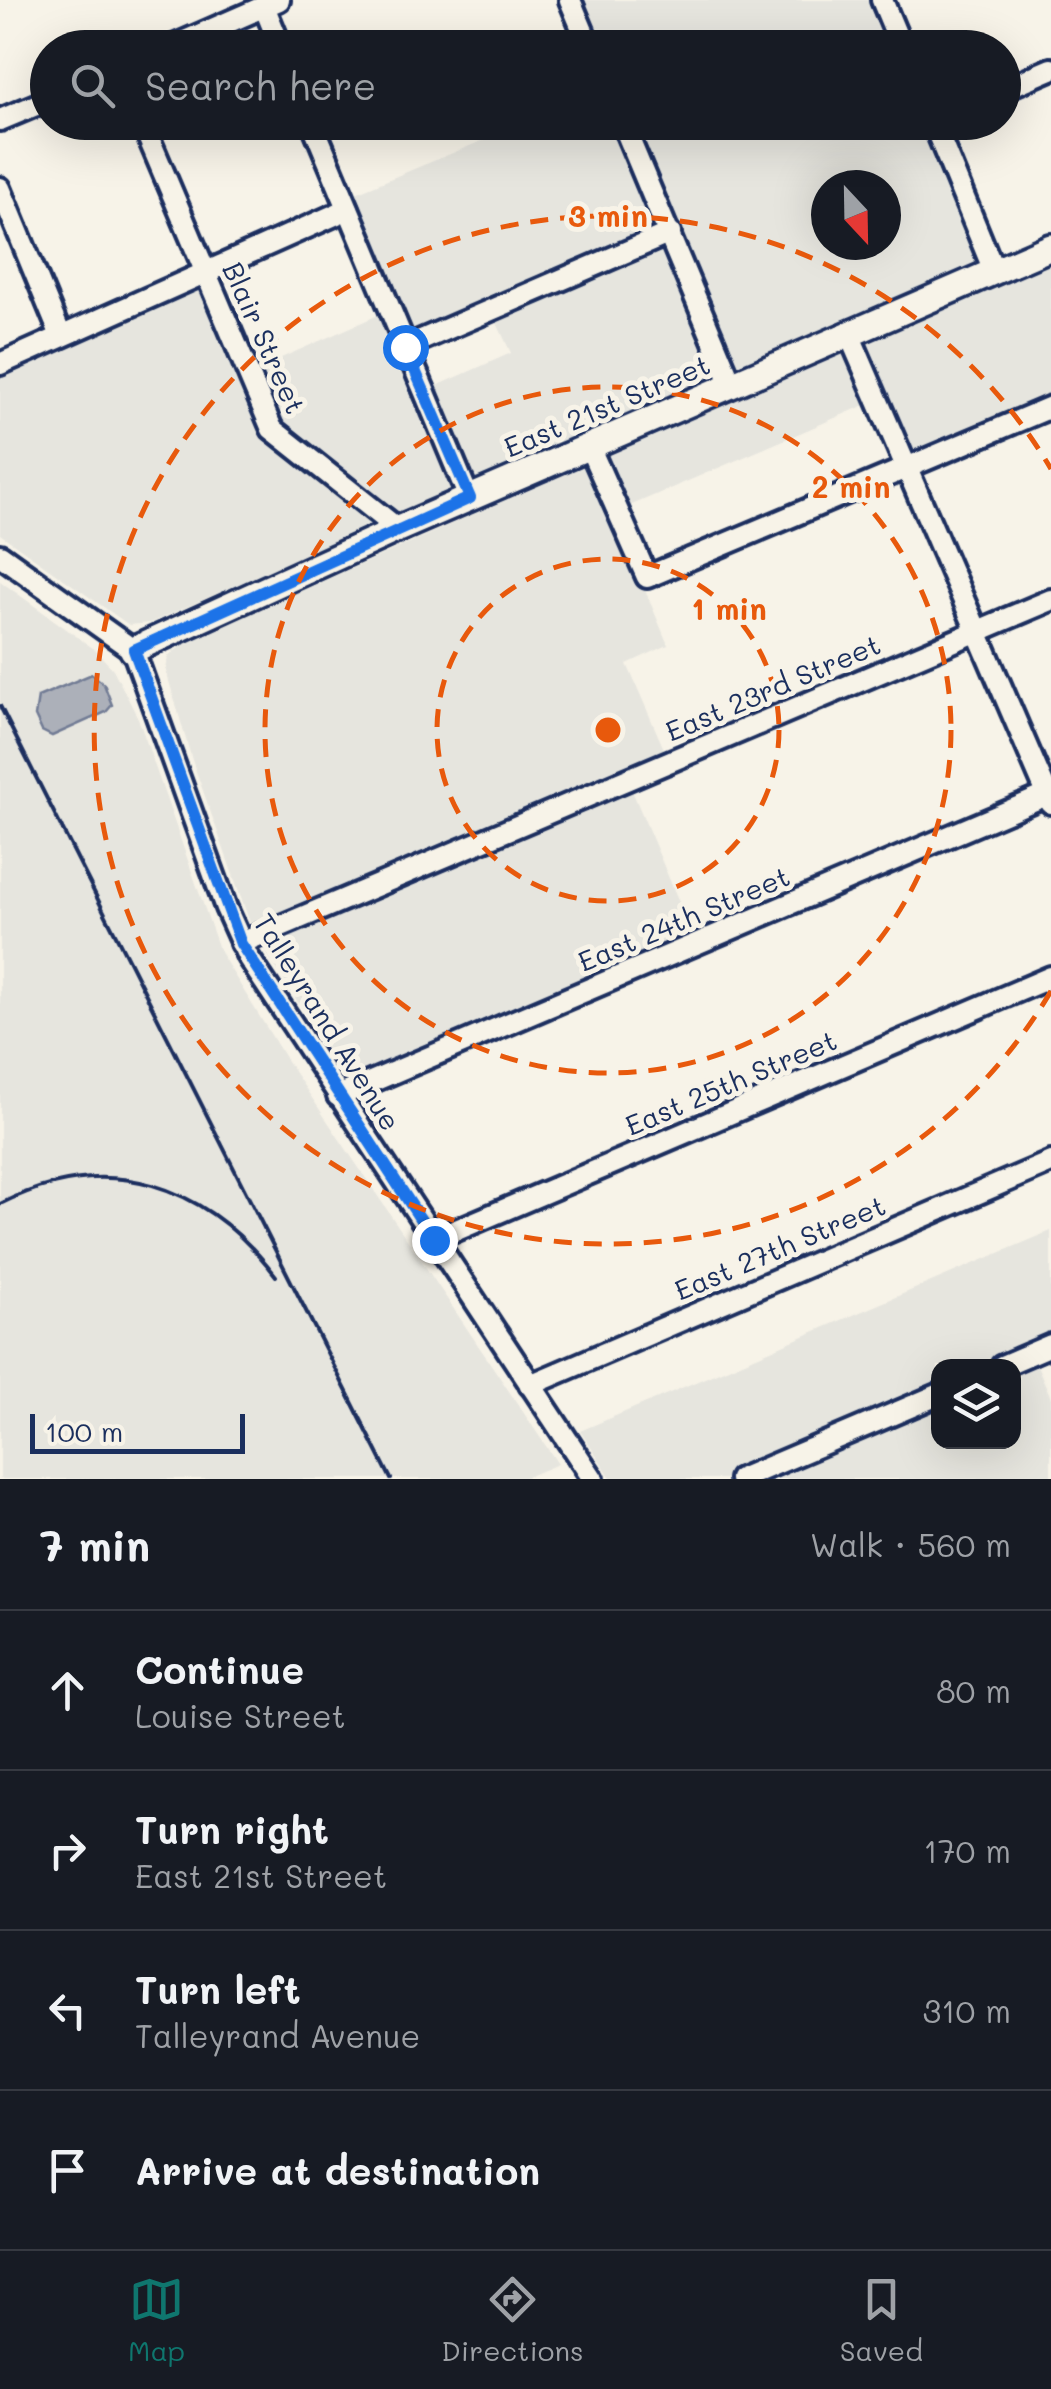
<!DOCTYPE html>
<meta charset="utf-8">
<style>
:root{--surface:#171b24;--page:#20242c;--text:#f1f3f6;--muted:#9ea1a6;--line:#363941;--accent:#0f766e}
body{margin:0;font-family:Mali,sans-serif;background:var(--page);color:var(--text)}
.controls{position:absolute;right:30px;bottom:30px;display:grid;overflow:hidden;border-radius:20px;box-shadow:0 10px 40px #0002}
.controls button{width:90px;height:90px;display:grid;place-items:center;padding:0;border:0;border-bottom:2px solid var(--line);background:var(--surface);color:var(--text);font:50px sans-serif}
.compass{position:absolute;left:811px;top:170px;width:90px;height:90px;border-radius:50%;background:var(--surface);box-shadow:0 10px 40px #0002;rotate:158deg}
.scale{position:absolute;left:30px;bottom:25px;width:215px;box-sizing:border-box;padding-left:10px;border:5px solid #1b2f5e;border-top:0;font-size:28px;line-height:35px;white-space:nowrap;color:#1b2f5e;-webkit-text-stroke:8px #f7f3e8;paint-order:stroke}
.stop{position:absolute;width:30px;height:30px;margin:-22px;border:8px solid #1a73e8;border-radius:50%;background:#fff}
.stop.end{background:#1a73e8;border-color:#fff;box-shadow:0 2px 10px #0008}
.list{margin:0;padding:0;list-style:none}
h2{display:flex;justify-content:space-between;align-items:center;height:130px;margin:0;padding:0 40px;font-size:42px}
h2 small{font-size:32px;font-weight:400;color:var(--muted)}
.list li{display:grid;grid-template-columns:65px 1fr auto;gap:30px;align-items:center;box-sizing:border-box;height:160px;padding:0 40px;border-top:2px solid var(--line)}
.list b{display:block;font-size:38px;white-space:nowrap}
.list p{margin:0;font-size:32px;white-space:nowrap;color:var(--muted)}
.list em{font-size:32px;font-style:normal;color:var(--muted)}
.icon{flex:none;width:55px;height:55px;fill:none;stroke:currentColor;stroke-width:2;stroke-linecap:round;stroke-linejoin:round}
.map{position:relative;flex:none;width:1051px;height:1479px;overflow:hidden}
.search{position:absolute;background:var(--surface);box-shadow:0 10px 40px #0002;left:30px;right:30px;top:30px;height:110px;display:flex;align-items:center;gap:25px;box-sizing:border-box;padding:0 35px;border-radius:55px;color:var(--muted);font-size:38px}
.sheet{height:770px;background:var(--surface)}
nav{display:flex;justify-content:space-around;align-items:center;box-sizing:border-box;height:140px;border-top:2px solid var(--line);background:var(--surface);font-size:28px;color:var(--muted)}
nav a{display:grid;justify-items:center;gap:5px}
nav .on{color:var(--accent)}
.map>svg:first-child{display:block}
.built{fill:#e6e5de;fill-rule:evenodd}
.water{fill:#acb0b9;stroke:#727c95;stroke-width:2.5}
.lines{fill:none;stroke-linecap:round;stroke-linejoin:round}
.minor-casing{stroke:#1b2f5e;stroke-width:28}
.major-casing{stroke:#1b2f5e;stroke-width:32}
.minor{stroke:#f7f3e8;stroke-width:20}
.major{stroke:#f7f3e8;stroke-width:25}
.rail{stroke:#1b2f5e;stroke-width:4}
.route{stroke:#1a73e8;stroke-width:12}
.ring{fill:none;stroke:#e8590c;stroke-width:5;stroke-dasharray:18 12}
.labels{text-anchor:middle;stroke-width:10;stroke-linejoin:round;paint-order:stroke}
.street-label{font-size:28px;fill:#1b2f5e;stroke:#f7f3e8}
.centre{fill:#e8590c;stroke:#f7f3e8;stroke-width:5}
.ring-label{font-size:30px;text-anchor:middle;font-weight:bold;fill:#e8590c;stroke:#f7f3e8;stroke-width:10;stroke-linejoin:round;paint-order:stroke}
</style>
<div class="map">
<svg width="1051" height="1479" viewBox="0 0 1051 1479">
<rect width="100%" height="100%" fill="#f7f3e8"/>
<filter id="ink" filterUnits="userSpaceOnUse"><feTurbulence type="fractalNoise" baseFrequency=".01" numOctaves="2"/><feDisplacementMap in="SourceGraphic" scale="20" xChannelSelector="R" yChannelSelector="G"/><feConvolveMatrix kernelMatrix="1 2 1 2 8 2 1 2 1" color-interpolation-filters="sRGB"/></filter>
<g filter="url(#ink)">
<!-- built -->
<g class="built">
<polygon points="559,0 872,0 892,47 579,47"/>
<path d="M 525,123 L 924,123 L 983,259 L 150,623 L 129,625 L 0,534 L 0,374 L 210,278 L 254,370 L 394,308 L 351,195 ZM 826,185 L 886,185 L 886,245 L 826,245 ZM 489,306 L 511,353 L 430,389 L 408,339 Z"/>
<polygon points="1051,264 1051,401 912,460 884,397 613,513 668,645 627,664 667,756 625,774 693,935 348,1082 253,931 192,760 166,671 168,656 187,642 474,514"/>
<polygon points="0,581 94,649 113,669 138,718 220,952 287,1061 558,1464 522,1479 0,1479"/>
<path d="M 1051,1231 L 1051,1356 L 1036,1363 L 1051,1398 L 1051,1479 L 612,1479 L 580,1431 ZM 938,1366 L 1014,1366 L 1014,1442 L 938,1442 Z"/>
</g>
<!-- water -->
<polygon class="water" points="92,674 104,684 112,705 106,712 52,736 42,731 35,716 38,697"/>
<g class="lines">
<defs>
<g id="minor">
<polyline points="570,0 590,48"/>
<polyline points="882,0 902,48"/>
<polyline points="264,6 281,48"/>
<polyline points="169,48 279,0"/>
<polyline points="1004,89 1051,69"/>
<polyline points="0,120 48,100"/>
<polyline points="142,122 272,429 398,529"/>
<polyline points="312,122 469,498"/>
<polyline points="622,122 732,385"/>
<polyline points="933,122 994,271"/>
<polyline points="0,188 61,336"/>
<polyline points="849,334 1051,803"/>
<polyline points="405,347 670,233"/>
<polyline points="0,364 348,209"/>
<polyline points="589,446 647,577 1051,407"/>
<polyline points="0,555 133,650 226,908 248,957 593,1479"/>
<polyline points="241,943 1051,600"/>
<polyline points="338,1096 1051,793"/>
<polyline points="433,1240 1051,977"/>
<polyline points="1002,1366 1051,1345"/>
<polyline points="530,1385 1051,1162"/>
<polyline points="740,1479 938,1395"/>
</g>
<polyline id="major" points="133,650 398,529 1051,247"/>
</defs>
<!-- minor casing -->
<use href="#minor" class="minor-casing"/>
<!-- major casing -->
<use href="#major" class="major-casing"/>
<!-- minor -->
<use href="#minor" class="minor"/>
<!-- major -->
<use href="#major" class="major"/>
<!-- rail -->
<g class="rail">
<polyline points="0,706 391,1479"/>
<path d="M 0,1204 C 108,1149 205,1184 276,1276"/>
</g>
</g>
</g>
<g class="lines" filter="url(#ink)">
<!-- route -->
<polyline class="route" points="405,347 470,498 134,650 241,944 434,1240"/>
</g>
<!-- distance rings -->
<g class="ring">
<circle cx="608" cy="730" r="171"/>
<circle cx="608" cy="730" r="343"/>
<path d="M1051 991A514 514 0 1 1 1051 469"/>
</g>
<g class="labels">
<!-- street labels -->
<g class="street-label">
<text transform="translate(264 338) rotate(66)" y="10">Blair Street</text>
<text transform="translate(607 406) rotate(-23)" y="10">East 21st Street</text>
<text transform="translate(773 688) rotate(-23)" y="10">East 23rd Street</text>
<text transform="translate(684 919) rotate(-23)" y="10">East 24th Street</text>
<text transform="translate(327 1022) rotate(58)" y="10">Talleyrand Avenue</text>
<text transform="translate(731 1083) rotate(-23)" y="10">East 25th Street</text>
<text transform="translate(780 1248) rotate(-23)" y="10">East 27th Street</text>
</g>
</g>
<circle cx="608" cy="730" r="15" class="centre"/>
<g class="ring-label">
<text x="608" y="227">3 min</text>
<text x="851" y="498">2 min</text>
<text x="729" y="620">1 min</text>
</g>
</svg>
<div class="controls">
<button><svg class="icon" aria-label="layers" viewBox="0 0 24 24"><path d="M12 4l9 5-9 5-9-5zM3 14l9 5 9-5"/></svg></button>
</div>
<svg class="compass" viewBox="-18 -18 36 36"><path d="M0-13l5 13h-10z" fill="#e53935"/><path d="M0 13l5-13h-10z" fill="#9ea1a6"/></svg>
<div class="scale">100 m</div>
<div class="stop" style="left:405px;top:347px"></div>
<div class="stop end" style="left:434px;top:1240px"></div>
<div class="search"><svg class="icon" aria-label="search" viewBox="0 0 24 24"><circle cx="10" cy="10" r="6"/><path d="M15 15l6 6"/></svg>Search here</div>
</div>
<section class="sheet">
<h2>7 min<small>Walk · 560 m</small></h2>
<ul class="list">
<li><svg class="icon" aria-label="ahead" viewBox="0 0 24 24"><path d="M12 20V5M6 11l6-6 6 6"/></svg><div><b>Continue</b><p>Louise Street</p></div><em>80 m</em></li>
<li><svg class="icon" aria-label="right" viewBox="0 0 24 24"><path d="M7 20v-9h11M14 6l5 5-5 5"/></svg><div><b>Turn right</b><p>East 21st Street</p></div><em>170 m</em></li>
<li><svg class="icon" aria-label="left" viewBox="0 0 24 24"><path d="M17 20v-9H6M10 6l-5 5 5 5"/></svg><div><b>Turn left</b><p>Talleyrand Avenue</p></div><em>310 m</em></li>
<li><svg class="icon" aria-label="arrive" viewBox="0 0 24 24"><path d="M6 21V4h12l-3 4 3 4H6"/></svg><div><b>Arrive at destination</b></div></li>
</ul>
</section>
<nav>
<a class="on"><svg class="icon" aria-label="map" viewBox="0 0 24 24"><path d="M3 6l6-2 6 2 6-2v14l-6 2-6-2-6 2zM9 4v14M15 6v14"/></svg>Map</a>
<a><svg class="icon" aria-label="directions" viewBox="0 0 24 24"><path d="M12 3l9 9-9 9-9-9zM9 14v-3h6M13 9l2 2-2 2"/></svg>Directions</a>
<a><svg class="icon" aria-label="saved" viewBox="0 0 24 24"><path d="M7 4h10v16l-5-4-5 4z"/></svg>Saved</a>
</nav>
